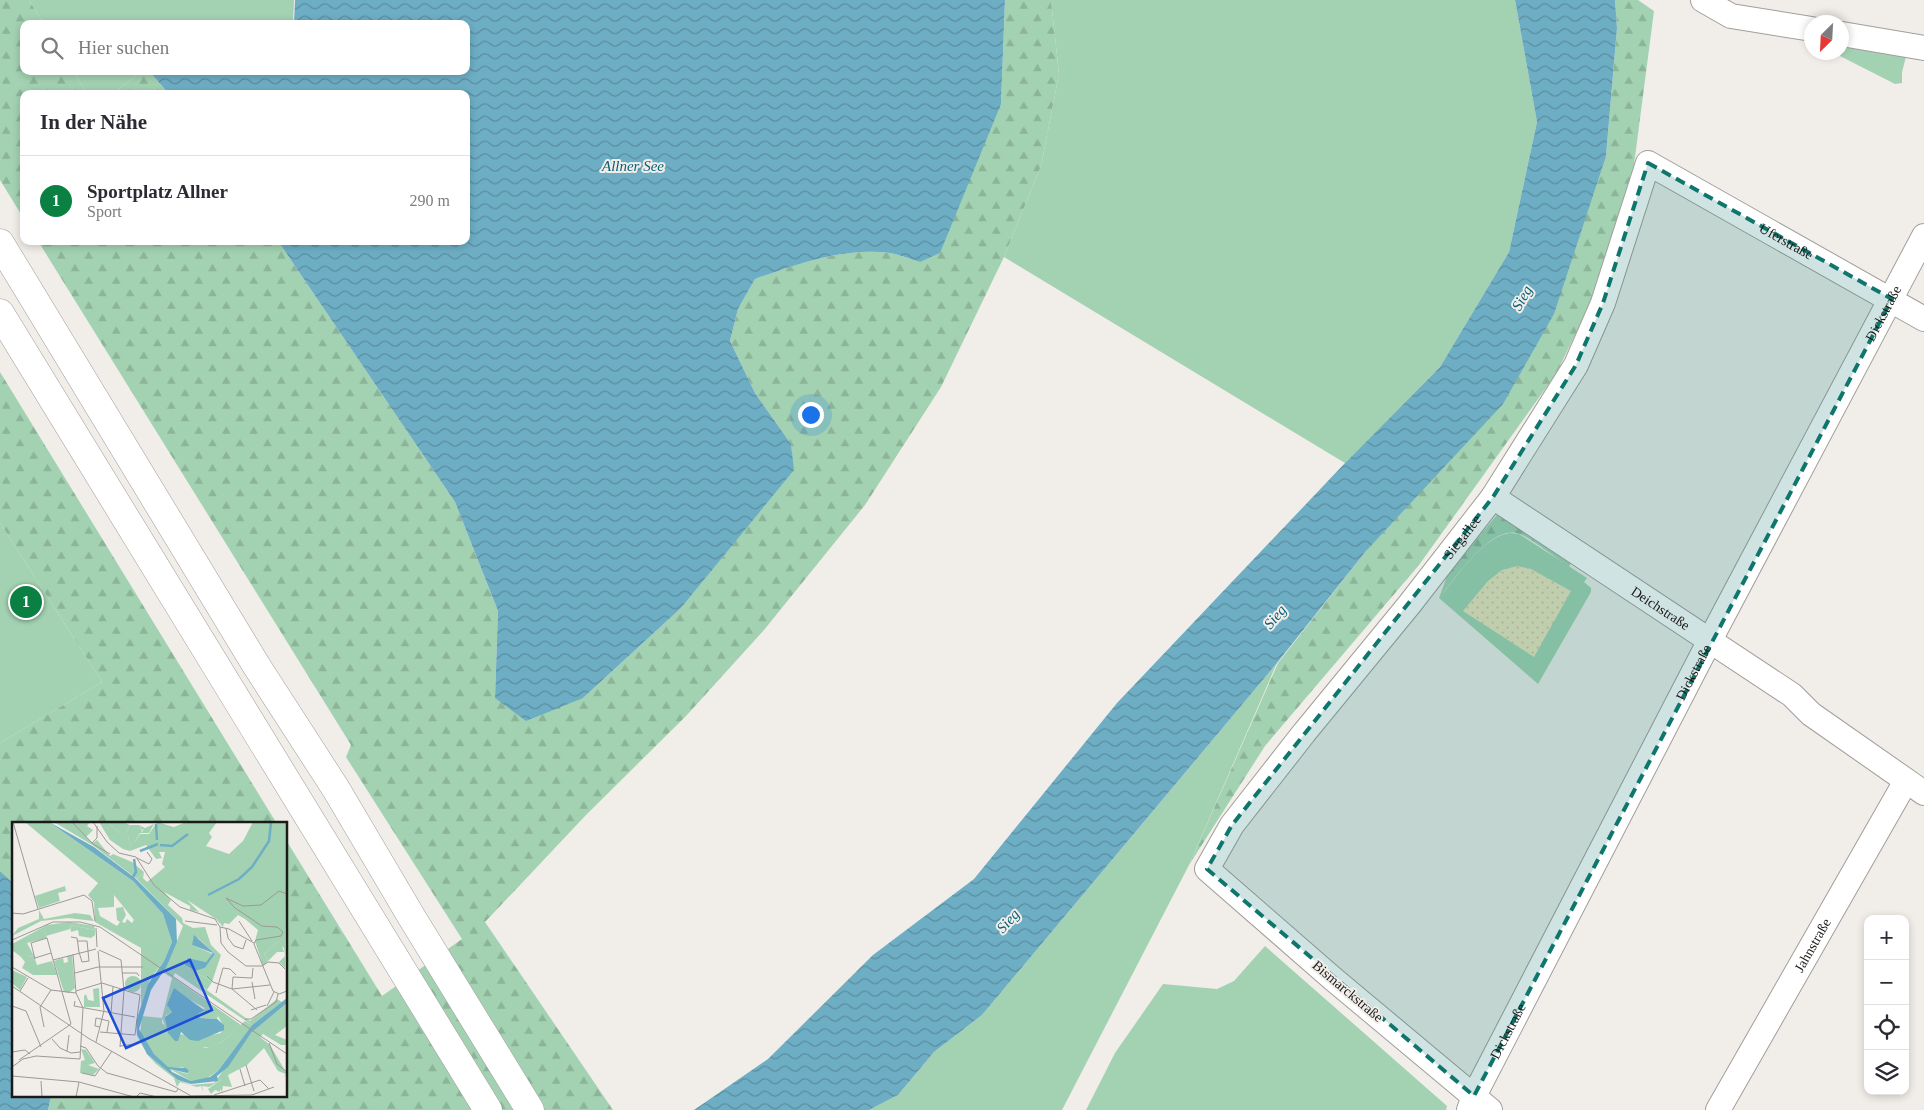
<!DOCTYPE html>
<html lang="de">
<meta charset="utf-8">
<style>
:root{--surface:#fff;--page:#f2f2f3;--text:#2b2b33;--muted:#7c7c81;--line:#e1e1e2;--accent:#0b8043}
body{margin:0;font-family:Georgia,serif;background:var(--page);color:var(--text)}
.controls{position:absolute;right:15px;bottom:15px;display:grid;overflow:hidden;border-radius:10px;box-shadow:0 2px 8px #0003}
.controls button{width:45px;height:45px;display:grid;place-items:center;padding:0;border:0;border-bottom:1px solid var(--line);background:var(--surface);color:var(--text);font:25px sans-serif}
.compass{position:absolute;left:1804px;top:15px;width:45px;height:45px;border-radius:50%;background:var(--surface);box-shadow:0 2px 8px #0003;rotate:204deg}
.you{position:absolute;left:810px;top:414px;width:18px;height:18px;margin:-12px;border:4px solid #fff;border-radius:50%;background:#1a73e8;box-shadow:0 0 0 8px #1a73e833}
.badge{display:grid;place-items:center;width:32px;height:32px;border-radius:50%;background:var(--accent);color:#fff;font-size:16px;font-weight:700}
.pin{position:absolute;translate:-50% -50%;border:2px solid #fff;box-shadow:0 1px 5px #0006}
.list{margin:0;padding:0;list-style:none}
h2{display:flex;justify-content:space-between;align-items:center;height:65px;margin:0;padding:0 20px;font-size:21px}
h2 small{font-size:16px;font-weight:400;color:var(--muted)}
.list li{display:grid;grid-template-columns:32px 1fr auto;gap:15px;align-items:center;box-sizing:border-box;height:90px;padding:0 20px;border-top:1px solid var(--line)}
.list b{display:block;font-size:19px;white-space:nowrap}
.list p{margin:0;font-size:16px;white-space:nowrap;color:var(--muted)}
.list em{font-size:16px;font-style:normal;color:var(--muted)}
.icon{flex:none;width:28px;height:28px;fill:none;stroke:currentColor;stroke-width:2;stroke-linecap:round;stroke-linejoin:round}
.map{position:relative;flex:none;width:1924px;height:1110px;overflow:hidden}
.search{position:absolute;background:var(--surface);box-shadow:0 2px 8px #0003;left:20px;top:20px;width:450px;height:55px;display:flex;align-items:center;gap:12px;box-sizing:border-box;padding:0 18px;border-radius:10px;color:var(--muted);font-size:19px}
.panel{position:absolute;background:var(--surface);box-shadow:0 2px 8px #0003;left:20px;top:90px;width:450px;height:155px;border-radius:10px}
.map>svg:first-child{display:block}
.green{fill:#a3d2b2}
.forest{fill:url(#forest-firs)}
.sand{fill:url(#sand-dots)}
.water{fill:url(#water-waves)}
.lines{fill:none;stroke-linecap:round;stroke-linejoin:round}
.minor-casing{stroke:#a29e9a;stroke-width:26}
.highway-casing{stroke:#a29e9a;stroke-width:29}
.minor{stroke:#fff;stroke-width:24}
.highway{stroke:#fff;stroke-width:28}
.marked{fill:#0f766e;fill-opacity:0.2;stroke:#0f766e;stroke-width:4;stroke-dasharray:10 6;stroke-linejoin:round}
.labels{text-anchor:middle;stroke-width:4;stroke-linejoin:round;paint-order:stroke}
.street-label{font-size:14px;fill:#1c1a19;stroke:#f1ede9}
.water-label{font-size:15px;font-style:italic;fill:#055f77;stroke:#f1ede9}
.inset-river{fill:none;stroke:#6eaec5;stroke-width:2.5}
.inset-road{fill:none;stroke:#9c9996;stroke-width:1}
.view{fill:#1d4ed8;fill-opacity:0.15;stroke:#1d4ed8;stroke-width:2.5}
.inset-edge{fill:none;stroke:#1c1a19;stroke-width:2.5}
</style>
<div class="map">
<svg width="1924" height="1110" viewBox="0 0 1924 1110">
<defs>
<pattern id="forest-firs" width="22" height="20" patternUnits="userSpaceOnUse" patternTransform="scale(1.25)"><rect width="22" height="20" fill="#a3d2b2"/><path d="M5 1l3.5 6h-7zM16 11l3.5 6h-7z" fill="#8cb498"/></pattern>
<pattern id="sand-dots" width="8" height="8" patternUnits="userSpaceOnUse" patternTransform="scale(1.25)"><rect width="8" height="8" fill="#eee4bf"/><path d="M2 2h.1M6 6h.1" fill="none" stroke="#ccc3a4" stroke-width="1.8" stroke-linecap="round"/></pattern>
<pattern id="water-waves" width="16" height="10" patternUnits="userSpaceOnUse" patternTransform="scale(1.25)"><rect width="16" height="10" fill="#6eaec5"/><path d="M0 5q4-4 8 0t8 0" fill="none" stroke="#5a8d9f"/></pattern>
</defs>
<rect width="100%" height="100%" fill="#f1ede9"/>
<!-- green -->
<g class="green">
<polygon points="29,0 294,0 293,24 44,24"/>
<polygon points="1051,0 1515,0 1537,122 1509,252 1440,367 1345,463 1004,257 1041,166 1059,74"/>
<polygon points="1848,42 1907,53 1902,72 1902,83 1895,84 1840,56"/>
<polygon points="73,71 141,71 113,94 87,94"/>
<polygon points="0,523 102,682 0,743"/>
<path d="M 1510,533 L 1519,534 L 1587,578 L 1584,582 L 1591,588 L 1591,592 L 1538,684 L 1439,598 C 1457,577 1481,538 1510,533 Z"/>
<polygon points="1277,663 1189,865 1062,1110 869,1110 898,1095 934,1052 982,1015"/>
<polygon points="1265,946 1447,1106 1446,1110 1086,1110 1115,1053 1163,984 1217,989 1234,981"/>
</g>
<!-- forest -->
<g class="forest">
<polygon points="0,0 29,0 44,24 24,24 24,71 73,71 87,94 24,94 24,219 0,180"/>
<path d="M 1005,0 L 1051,0 L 1059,74 L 1041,166 L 1004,257 L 941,387 L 865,505 L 764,630 L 686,716 L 586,815 L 485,922 L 613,1110 L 48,1110 L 51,1096 L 286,1096 L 286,840 L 382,996 L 462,939 L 346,757 L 351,745 L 38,241 L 278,241 L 455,502 L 498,611 L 495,698 L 583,698 L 681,608 L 793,470 L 791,444 L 755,393 L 730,341 L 738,309 L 755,279 C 798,264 844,247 890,253 C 900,255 910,259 920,262 L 1001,104 Z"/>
<polygon points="1615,0 1638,0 1654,11 1632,180 1594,296 1556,374 1419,565 1265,746 1189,865 1278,663 1366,551 1606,156 1617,28"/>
<polygon points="141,71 149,71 169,94 113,94"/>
<polygon points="0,372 277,824 14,824 14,884 0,871 0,743 102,682 0,523"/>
<path d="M 1497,515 L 1524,526 L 1573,558 L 1569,567 C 1556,558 1534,540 1520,534 C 1492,522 1454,580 1439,598 L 1449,571 Z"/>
</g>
<!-- sand -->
<polygon class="sand" points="1517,566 1531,569 1571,591 1534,657 1463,611 1488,581 1502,570"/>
<!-- water -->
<g class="water">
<path d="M 295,0 L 1005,0 L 1001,104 L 940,253 L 920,262 C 910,259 900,255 890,253 C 844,247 798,264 755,279 L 738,309 L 730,341 L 755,393 L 791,444 L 794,470 L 681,608 L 583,698 L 526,721 L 495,698 L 498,611 L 455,502 L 278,241 L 466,241 L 466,94 L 169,94 L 149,71 L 466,71 L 466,24 L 294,24 Z"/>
<polygon points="1515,0 1615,0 1617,28 1606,156 1554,314 1503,404 1366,551 1277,663 982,1015 934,1052 898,1095 869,1110 694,1110 768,1059 873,955 974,879 1117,703 1345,463 1440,367 1509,252 1537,122"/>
<polygon points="0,871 14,884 14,1096 51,1096 48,1110 0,1110"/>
</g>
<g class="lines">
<defs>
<g id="minor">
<polyline points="1703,0 1731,16 1812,29"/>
<polyline points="1842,34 1924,48"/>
<path id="s1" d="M 1493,497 L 1792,695 L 1811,714 L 1924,793"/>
<path id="s2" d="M 1469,1110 L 1474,1096 L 1709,642 L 1924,236"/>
<path id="s3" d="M 1490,1110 L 1332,978 L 1207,869 L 1232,825 L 1304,733 L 1409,605 L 1493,497 L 1576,365 L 1603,303 L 1648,163 L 1924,319"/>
<path id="s4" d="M 1718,1110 L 1906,781"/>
</g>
<g id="highway">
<polyline points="0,243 256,665 336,789 411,916 530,1110"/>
<polyline points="0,313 488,1110"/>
</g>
</defs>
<!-- minor casing -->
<use href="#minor" class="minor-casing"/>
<!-- highway casing -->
<use href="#highway" class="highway-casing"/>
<!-- minor -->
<use href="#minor" class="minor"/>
<!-- highway -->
<use href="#highway" class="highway"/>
</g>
<!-- marked area -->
<path class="marked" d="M 1648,163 L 1892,299 L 1474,1096 L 1207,869 L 1232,825 L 1493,497 L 1576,365 L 1603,303 Z"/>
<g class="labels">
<!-- street labels -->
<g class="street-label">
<text dy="5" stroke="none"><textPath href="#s3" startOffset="1371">Uferstraße</textPath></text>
<text dy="5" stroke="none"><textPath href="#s2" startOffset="898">Dickstraße</textPath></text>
<text dy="5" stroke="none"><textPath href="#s3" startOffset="791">Siegallee</textPath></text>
<text dy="5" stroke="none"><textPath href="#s1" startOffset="201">Deichstraße</textPath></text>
<text dy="5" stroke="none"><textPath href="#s2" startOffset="492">Dickstraße</textPath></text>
<text dy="5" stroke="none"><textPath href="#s4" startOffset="190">Jahnstraße</textPath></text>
<text transform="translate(1348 991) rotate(40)" y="5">Bismarckstraße</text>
<text dy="5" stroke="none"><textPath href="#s2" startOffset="88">Dickstraße</textPath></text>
</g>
<!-- water labels -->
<g class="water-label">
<text x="633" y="171">Allner See</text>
<text transform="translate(1522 298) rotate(-61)" y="5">Sieg</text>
<text transform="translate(1275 617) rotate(-50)" y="5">Sieg</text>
<text transform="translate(1008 921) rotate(-48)" y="5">Sieg</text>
</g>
</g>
<!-- overview -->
<g transform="translate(12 822)">
<rect width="275" height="275" fill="#f1ede9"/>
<path d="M 13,0 L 37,0 L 121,59 L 151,92 L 160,120 L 152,139 L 138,157 L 129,184 L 129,126 L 83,100 L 82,80 L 76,73 L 86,61 ZM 102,73 L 122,98 L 120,101 L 115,97 L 113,101 L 110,100 L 114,93 L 111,85 L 104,86 L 105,98 L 108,100 L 105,104 L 88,94 L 86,86 L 102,85 ZM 42,0 L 78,0 L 75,4 L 81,8 L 74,15 L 81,21 L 85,18 L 98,34 L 101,32 L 120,40 L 132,50 L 125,57 L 82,24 ZM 96,0 L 111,0 L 118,3 L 114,11 L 108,11 ZM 142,2 L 137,11 L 128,11 L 119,26 L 116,15 L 128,8 L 130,10 L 132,7 L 130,8 L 127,3 L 133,6 ZM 53,64 L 54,69 L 46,71 L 48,79 L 27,86 L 23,74 ZM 58,103 L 83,108 L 83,113 L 79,116 L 67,114 L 66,108 L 59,110 ZM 32,106 L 35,116 L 15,121 L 22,134 L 16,135 L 15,132 L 9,135 L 0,128 L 0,122 ZM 265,120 L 269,121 L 272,130 L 265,130 L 256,139 L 252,132 ZM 60,133 L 63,166 L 57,171 L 52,170 L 42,139 L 51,136 L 52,141 L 56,140 L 55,134 ZM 0,148 L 15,155 L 8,168 L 0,161 ZM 187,152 L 200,160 L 195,168 L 182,159 ZM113 162a8 8 0 1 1 16 0a8 8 0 1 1-16 0ZM 87,166 L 88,185 L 72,185 L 72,174 L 74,172 L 76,178 L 82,179 L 81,167 ZM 275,181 L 275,204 L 263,213 L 275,218 L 275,223 L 269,223 L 251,212 L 248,215 L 258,223 L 275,252 L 271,256 L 274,252 L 266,249 L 252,226 L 235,243 L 216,253 L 220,265 L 211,264 L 210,270 L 208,267 L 208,270 L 203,268 L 199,272 L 196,267 L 210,257 L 197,265 L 190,264 L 191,268 L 191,269 L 189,264 L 185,265 L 168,260 L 165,265 L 162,256 L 144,242 L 133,230 L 166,258 L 179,263 L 202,261 L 239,211 ZM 194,185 L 206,194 L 205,197 L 188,196 L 186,192 ZM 130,194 L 150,196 L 150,201 L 174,222 L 194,226 L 210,220 L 233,199 L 240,203 L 206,249 L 192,258 L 179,259 L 158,247 L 176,252 L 171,245 L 156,246 L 142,232 L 128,213 ZM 69,227 L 74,228 L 83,241 L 76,243 L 87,247 L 81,253 L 68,251 L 69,239 L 73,238 Z" fill="#a3d2b2" fill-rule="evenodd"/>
<path d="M 87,0 L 96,0 L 108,11 L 114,11 L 118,3 L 127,3 L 130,9 L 116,15 L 119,25 L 128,12 L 137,12 L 145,0 L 162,5 L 174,0 L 205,0 L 197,11 L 200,15 L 194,24 L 217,32 L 231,19 L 241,0 L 275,0 L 273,146 L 267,140 L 273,134 L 272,126 L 265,120 L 252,132 L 256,139 L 251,144 L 243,119 L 246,108 L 233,97 L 226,93 L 217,102 L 212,101 L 211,105 L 204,97 L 175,78 L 187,90 L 178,88 L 178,84 L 152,70 L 159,78 L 156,83 L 170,96 L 171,101 L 181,106 L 193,105 L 199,123 L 209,133 L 200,160 L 187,152 L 182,159 L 238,199 L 265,177 L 270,180 L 240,203 L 163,151 L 161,155 L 229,203 L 210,220 L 198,225 L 180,226 L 159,219 L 150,196 L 160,156 L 149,149 L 155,144 L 171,104 L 125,57 L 132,50 L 131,56 L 135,60 L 153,45 L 150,42 L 153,30 L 147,30 L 150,36 L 144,37 L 134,23 L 118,29 L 111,27 L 98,18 ZM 186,116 L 203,132 L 193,146 L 183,149 L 174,144 L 176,136 L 194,140 L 201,132 L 180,123 ZM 165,170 L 206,194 L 211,203 L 209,211 L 190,215 L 167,212 L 153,194 L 160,190 L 156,184 ZM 27,88 L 32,97 L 63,91 L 78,93 L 82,99 L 56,96 L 29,99 L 0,114 L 6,106 L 27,97 ZM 57,100 L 82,104 L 83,108 L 58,103 L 58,107 L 34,114 L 32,107 L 0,122 L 35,103 Z" fill="#a3d2b2" fill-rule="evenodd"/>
<path d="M 15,131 L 16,135 L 22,134 L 25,143 L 40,139 L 45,153 L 21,153 L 10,146 L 13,140 L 9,135 Z" fill="#a3d2b2"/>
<path d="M 37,0 L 82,25 L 123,56 L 164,97 L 165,120 L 155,144 L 139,168 L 127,207 L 142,232 L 156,245 L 174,246 L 177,249 L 175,251 L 158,247 L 160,250 L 179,259 L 198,255 L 206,249 L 240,203 L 275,176 L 275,181 L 239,211 L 216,245 L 205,254 L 206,259 L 179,262 L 166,258 L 135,232 L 125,213 L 124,200 L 136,162 L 152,139 L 160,120 L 151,92 L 121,59 ZM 182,113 L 203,132 L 193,146 L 183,149 L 173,143 L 176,136 L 194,140 L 201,131 L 180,123 ZM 162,166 L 192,188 L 186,192 L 188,196 L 205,197 L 212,203 L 212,208 L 186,219 L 178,218 L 169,210 L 166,219 L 163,219 L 156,211 L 153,195 L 160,190 L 155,183 Z" fill="#6eaec5"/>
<path class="inset-river" d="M 144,2 L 145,18M 148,23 L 160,24 L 176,12M 128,29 L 146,22M 121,55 L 124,50 L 122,37M 196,73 L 227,57 L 240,45 L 257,19 L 259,0"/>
<path class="inset-road" d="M 1,0 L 26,87M 60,0 L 81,22 L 98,32M 81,0 L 95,20 L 107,31 L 124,35 L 142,63 L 168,85 L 203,97 L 208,105 L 209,121 L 216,130 L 234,144 L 250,144M 80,21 L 85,16 L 85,4M 125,36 L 137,42 L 140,37 L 135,30M 275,72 L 267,69 L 249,83 L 231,84 L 214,76 L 223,86 L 250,104 L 265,105 L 271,110 L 269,114 L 244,118 L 242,122 L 261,169 L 267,172 L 275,169M 0,91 L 11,92 L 72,73 L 80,79 L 83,99M 173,99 L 205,103M 227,99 L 240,119M 208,105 L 217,107 L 242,121M 84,106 L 85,125M 214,106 L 216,116 L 222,124 L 231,127 L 234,118M 59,115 L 65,116 L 67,130 L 70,140 L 77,139 L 75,119 L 65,119M 0,118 L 41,100 L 68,100 L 88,105 L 275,232M 87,128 L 109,138 L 112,168 L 108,225M 23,136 L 39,131M 41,138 L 84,127M 250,144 L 256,140 L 267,141 L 273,147M 0,145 L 39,168 L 64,171M 241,146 L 240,156 L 221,155 L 220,167 L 245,188M 63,151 L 86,145 L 131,145M 110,151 L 125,151 L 127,154M 195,154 L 201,160 L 220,167 L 258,163M 240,160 L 243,177M 0,164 L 76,216 L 181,275M 8,169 L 16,156M 64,169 L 90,161 L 128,173 L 123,213 L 88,210M 204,171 L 211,146 L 218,147 L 224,153M 63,179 L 62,184 L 123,195M 0,184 L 14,189 L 29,225M 255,184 L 262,170M 239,188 L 254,183M 99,191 L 101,165M 233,197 L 239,197 L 264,180 L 266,172M 32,205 L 28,185 L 39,168M 88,205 L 83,204 L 84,196 L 97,199 L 95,210M 40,217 L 48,226 L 59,231 L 68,230M 84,220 L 92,189 L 86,129M 257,221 L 265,242 L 275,250M 68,224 L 74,226 L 86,244 L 95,251 L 164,270 L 166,267M 108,224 L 124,222M 55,229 L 57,213M 0,230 L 13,228 L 18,232M 7,238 L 59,202 L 35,116 L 19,121 L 23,137M 234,243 L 242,269M 0,245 L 11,237 L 24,234 L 68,237 L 71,186 L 64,171 L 61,132M 228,247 L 233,264M 70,251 L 83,254 L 100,229M 0,254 L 67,260 L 122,275M 29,259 L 30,275M 202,273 L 248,258 L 257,267M 180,274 L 240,273 L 262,265M 64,275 L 67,260M 124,275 L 128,271 L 145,275"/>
<path class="view" d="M 178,138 L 200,188 L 114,226 L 91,176 Z"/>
<rect width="275" height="275" class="inset-edge"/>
</g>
</svg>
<div class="controls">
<button>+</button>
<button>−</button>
<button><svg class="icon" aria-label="locate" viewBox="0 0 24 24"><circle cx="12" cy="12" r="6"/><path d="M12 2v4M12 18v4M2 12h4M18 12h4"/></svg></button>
<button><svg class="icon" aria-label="layers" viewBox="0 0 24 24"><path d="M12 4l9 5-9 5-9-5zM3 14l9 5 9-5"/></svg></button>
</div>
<svg class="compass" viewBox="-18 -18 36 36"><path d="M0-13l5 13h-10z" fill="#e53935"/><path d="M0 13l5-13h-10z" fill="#7c7c81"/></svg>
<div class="you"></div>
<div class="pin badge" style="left:26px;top:602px">1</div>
<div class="search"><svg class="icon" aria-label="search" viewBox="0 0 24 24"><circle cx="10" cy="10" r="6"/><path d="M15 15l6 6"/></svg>Hier suchen</div>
<section class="panel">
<h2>In der Nähe<small></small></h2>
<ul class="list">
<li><span class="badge">1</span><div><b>Sportplatz Allner</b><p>Sport</p></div><em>290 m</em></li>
</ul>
</section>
</div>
